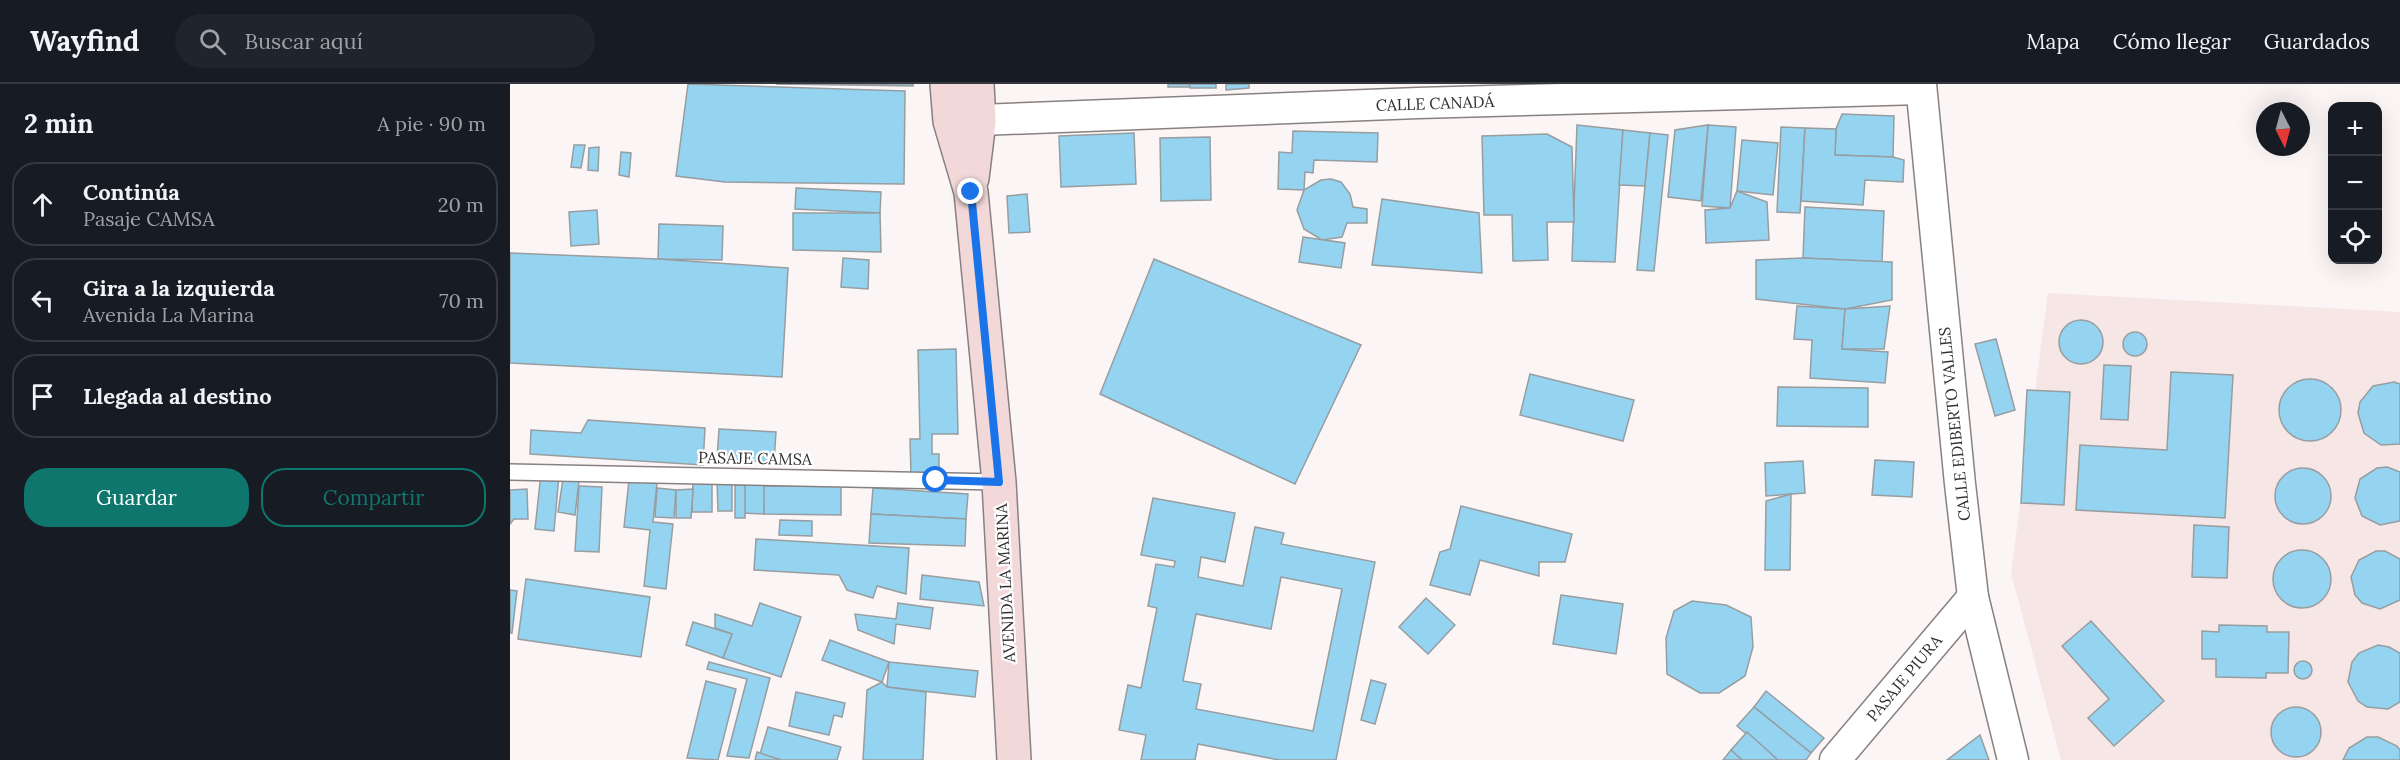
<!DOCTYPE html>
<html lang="es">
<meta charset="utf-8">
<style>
:root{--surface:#171b24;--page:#20242c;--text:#f1f3f6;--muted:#9ea1a6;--line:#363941;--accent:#0f766e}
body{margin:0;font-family:Lora,serif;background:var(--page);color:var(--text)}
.controls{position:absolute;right:18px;top:18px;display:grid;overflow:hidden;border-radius:12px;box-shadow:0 6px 24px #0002}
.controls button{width:54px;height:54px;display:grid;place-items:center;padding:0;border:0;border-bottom:2px solid var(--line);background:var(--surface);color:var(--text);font:30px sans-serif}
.compass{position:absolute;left:1746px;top:18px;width:54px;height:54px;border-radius:50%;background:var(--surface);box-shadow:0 6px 24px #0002;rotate:174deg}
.stop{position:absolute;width:18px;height:18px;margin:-14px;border:4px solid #1a73e8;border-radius:50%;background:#fff}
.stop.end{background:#1a73e8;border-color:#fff;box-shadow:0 2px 6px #0008}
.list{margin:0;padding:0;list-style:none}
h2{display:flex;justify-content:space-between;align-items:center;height:78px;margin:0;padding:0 24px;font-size:26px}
h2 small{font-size:20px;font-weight:400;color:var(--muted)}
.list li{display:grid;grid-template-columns:39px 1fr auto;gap:18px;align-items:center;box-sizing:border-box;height:84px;margin:0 12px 12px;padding:0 12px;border:2px solid var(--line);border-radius:24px}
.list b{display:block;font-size:22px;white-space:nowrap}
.list p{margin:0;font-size:20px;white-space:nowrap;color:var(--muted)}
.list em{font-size:20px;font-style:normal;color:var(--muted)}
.actions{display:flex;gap:12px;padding:18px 24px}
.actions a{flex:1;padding:14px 0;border:2px solid var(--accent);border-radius:24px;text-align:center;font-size:21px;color:var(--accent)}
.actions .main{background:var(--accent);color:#fff}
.icon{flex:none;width:33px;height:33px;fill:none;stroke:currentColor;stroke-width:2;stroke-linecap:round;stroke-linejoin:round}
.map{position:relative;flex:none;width:1890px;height:676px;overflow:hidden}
header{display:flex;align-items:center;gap:36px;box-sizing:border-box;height:84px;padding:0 30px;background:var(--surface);border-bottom:2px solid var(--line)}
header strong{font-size:28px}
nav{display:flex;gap:33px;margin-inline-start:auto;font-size:21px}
.search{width:420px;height:54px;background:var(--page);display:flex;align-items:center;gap:15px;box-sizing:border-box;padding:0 21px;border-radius:33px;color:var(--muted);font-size:22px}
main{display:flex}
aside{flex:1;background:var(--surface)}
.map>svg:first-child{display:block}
.built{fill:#f6e6e6}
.building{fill:#95d4f1;stroke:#979da0;stroke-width:1.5;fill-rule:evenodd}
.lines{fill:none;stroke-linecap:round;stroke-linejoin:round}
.service-casing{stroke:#888181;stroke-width:18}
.minor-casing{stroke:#888181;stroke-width:33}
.secondary-casing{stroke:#888181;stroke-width:36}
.service{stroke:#fff;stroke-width:15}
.minor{stroke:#fff;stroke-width:30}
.secondary{stroke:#f2d8d9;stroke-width:33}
.route{stroke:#1a73e8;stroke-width:8}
.labels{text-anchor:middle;stroke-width:4.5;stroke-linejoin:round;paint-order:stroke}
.street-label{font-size:16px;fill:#312e2e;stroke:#fff}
</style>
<header>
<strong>Wayfind</strong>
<div class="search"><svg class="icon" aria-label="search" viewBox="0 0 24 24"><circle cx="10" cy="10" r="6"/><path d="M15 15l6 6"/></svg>Buscar aquí</div>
<nav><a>Mapa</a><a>Cómo llegar</a><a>Guardados</a></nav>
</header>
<main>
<aside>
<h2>2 min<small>A pie · 90 m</small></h2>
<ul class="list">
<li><svg class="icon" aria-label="ahead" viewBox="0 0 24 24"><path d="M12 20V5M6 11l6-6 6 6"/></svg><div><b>Continúa</b><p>Pasaje CAMSA</p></div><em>20 m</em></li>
<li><svg class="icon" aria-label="left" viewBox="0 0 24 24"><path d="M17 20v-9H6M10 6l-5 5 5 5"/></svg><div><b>Gira a la izquierda</b><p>Avenida La Marina</p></div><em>70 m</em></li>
<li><svg class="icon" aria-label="arrive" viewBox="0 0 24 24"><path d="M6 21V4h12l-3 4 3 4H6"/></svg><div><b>Llegada al destino</b></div></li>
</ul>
<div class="actions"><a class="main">Guardar</a><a>Compartir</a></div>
</aside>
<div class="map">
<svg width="1890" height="676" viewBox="0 0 1890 676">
<rect width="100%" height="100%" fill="#fcf5f5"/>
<!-- built -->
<polygon class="built" points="1538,209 1890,228 1890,676 1551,676 1501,489"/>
<!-- building -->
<g class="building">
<polygon points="178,0 395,7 394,100 215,98 166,92"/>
<polygon points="266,0 403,0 403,2"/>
<rect x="658" y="0" width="21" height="3"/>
<rect x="680" y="0" width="26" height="4"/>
<polygon points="716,0 739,0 739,4 716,6"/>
<polygon points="1332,30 1384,32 1383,73 1325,71 1326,45"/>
<polygon points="1067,41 1113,46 1105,178 1062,177"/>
<polygon points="1198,41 1226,43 1220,124 1192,122"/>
<polygon points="1198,41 1191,117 1158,113 1165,46"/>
<polygon points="1271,43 1295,44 1290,129 1267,128"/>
<polygon points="1295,44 1326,45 1325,71 1383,73 1394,76 1393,98 1355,96 1353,121 1291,117"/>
<polygon points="1113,46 1140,49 1135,102 1109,101"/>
<polygon points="783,47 868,49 867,78 804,76 803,89 795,88 794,106 768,105 769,68 782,69"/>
<polygon points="624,49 626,100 551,103 549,52"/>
<polygon points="1140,49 1158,51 1144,187 1127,186"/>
<polygon points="1037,50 1062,63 1064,138 1037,138 1038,176 1003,177 1002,131 974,131 972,52"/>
<polygon points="700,53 701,116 651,117 650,54"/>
<polygon points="1232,56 1268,59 1263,111 1227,107"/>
<polygon points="64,61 75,61 71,84 61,83"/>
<polygon points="89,63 88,87 78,86 79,64"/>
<polygon points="111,68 121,69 119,93 109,91"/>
<polygon points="821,95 831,98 840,110 843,123 857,125 857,139 837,139 832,153 812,156 794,145 787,126 794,106 811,96"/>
<polygon points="286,104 371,108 370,129 285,125"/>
<polygon points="1227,107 1257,118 1259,156 1196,159 1195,126 1220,124"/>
<polygon points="517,110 520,148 499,149 497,112"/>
<polygon points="872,115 969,129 972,189 862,181"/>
<polygon points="1295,123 1374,127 1372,178 1293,174"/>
<polygon points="87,126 89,160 61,162 59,128"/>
<polygon points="283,129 370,129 371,168 283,166"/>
<polygon points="149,140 213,142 212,176 148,175"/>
<polygon points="793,153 835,159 831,184 789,178"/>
<polygon points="0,169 148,175 278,184 272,293 0,279"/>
<polygon points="333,174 359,176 358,205 331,203"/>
<polygon points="1293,174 1382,178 1382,216 1335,225 1246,215 1246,176"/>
<polygon points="644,175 851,261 785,400 590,310"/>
<polygon points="1287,222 1335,225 1332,265 1378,268 1375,299 1300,294 1302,256 1284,255"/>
<polygon points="1380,222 1374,265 1332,265 1335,225"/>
<circle cx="1571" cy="258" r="22"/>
<circle cx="1625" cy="260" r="12"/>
<polygon points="1486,255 1505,326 1485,332 1465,260"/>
<polygon points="446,265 448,350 422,350 422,370 429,370 429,389 401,390 400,355 410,355 408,266"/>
<polygon points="1594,281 1621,282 1618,336 1591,335"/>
<polygon points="1661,288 1723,291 1715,434 1566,426 1570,361 1657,366"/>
<polygon points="1020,290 1124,316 1113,357 1010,331"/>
<circle cx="1800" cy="326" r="31"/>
<polygon points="1884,298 1890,300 1890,360 1871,361 1854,349 1848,329 1850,318 1863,302"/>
<polygon points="1268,303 1358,304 1358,343 1267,342"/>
<polygon points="1517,306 1560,308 1554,421 1511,419"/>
<polygon points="78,336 195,344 193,381 20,370 21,346 71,349"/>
<polygon points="209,345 266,348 264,378 207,375"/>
<polygon points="1365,376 1404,378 1402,413 1362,411"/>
<polygon points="1293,377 1295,409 1256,412 1255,379"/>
<polygon points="1877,383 1890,388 1890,437 1870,441 1852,432 1845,414 1850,395 1867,384"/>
<circle cx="1793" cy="412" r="28"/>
<polygon points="31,389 49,391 44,447 25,445"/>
<polygon points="53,395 69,397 65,431 48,428"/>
<polygon points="183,395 202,395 202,428 182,428"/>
<polygon points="235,395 255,397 254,430 233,429"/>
<polygon points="119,396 147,399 143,438 163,440 156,505 134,502 140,446 114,443"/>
<polygon points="207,396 222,396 222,427 208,427"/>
<rect x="225" y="401" width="10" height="33"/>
<polygon points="69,402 92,403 89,468 65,467"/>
<polygon points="254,402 331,402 331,431 254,430"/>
<polygon points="147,404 166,406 164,434 145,433"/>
<polygon points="363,404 458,410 456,435 361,430"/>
<polygon points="17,405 18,435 4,435 0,440 0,406"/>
<polygon points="183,405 181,434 166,434 166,406"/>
<polygon points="1281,410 1280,486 1255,486 1256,417"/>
<path d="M 643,414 L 725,429 L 715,478 L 691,473 L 688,493 L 733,502 L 745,443 L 774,449 L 771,460 L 865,478 L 826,676 L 769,676 L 688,660 L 685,676 L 631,676 L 636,651 L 609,646 L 618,601 L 631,604 L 647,524 L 638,522 L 646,480 L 664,483 L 665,477 L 631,471 ZM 771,493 L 832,505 L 803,647 L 686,625 L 691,600 L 673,597 L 686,530 L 761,545 Z"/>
<polygon points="951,422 1062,450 1055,478 1029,478 1029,492 970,476 960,511 920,501 930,468 940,465"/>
<polygon points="361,430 456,435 455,462 359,459"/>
<polygon points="270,436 302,437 302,452 269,451"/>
<polygon points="1684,441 1719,443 1717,494 1682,493"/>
<polygon points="246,455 399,464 396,510 367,502 363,514 337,506 329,491 244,486"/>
<circle cx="1792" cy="495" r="29"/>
<polygon points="1866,467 1875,467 1890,475 1890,516 1870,525 1852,519 1845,511 1841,493 1849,476"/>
<polygon points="412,491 469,498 474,522 410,515"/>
<polygon points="16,495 140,513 131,573 8,555"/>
<polygon points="0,506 7,507 2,549 0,549"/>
<polygon points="1051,511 1113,520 1106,570 1043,560"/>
<polygon points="916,514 945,541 918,570 889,543"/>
<polygon points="1182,517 1216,521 1241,533 1243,563 1235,592 1209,609 1190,609 1157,590 1156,554 1164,527"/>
<polygon points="250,519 291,533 271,593 213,574 222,550 205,544 205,530 242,542"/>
<polygon points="388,519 423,524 420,545 386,540 384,560 348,546 345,530 386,535"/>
<polygon points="1581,537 1654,617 1604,662 1578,634 1599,615 1552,562"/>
<polygon points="183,538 222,550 213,574 176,561"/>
<polygon points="1709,541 1757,542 1757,548 1779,548 1778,589 1756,589 1756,594 1706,593 1706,575 1692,575 1692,547 1709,548"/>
<polygon points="320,556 379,578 372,598 312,576"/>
<polygon points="1868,561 1879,563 1890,569 1890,618 1878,625 1857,623 1848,617 1838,598 1842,578 1849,569"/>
<circle cx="1793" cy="586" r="9"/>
<polygon points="199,578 260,594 239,674 217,672 237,595 197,585"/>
<polygon points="379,578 468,587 465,613 377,603"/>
<polygon points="861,596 876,600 865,640 851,636"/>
<polygon points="196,597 226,605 208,676 177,674"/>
<polygon points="372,598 377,603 416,608 413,676 353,676 357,606"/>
<polygon points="1256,607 1314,654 1301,669 1244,623"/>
<polygon points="286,608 335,619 332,633 324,631 319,651 279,642"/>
<polygon points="1244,623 1301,669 1296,676 1267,676 1227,642"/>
<circle cx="1786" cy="648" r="25"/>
<polygon points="258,643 331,663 327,676 271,676 250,670"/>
<polygon points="1237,648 1268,676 1232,676 1221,666"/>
<polygon points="1470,651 1479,676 1437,676"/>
<polygon points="1857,653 1868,653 1887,662 1890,666 1890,676 1833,676 1839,664"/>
<polygon points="1221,666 1232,676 1213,676"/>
<polygon points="247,668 271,676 245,676"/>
</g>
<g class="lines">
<defs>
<polyline id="service" points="0,388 489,398"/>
<g id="minor">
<polyline points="1411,0 1450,400 1463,513 1503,676"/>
<polyline points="445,37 908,19 1411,5"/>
<polyline points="1325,676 1463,513"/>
</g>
<g id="secondary">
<polyline points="437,0 440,37 461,108 489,398 504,676"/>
<polyline points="462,94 469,37 467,0"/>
</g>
</defs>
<!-- service casing -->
<use href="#service" class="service-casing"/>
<!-- minor casing -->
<use href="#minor" class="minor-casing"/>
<!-- secondary casing -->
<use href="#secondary" class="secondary-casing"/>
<!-- service -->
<use href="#service" class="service"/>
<!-- minor -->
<use href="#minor" class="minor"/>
<!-- secondary -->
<use href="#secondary" class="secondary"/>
</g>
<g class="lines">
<!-- route -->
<polyline class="route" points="426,396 489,398 461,108"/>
</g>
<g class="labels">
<!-- street labels -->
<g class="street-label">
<text transform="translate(925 19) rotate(-2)" y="6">CALLE CANADÁ</text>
<text transform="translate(1444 340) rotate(-96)" y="6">CALLE EDIBERTO VALLES</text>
<text transform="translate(245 374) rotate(1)" y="6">PASAJE CAMSA</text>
<text transform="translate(495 499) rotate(-93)" y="6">AVENIDA LA MARINA</text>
<text transform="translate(1394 594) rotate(-50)" y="6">PASAJE PIURA</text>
</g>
</g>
</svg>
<div class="controls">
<button>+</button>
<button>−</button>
<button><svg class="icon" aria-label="locate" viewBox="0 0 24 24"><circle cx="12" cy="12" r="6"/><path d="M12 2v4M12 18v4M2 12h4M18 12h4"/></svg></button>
</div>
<svg class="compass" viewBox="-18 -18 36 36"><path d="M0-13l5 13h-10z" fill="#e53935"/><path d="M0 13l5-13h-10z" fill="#9ea1a6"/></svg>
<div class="stop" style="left:426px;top:396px"></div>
<div class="stop end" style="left:461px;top:108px"></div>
</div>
</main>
